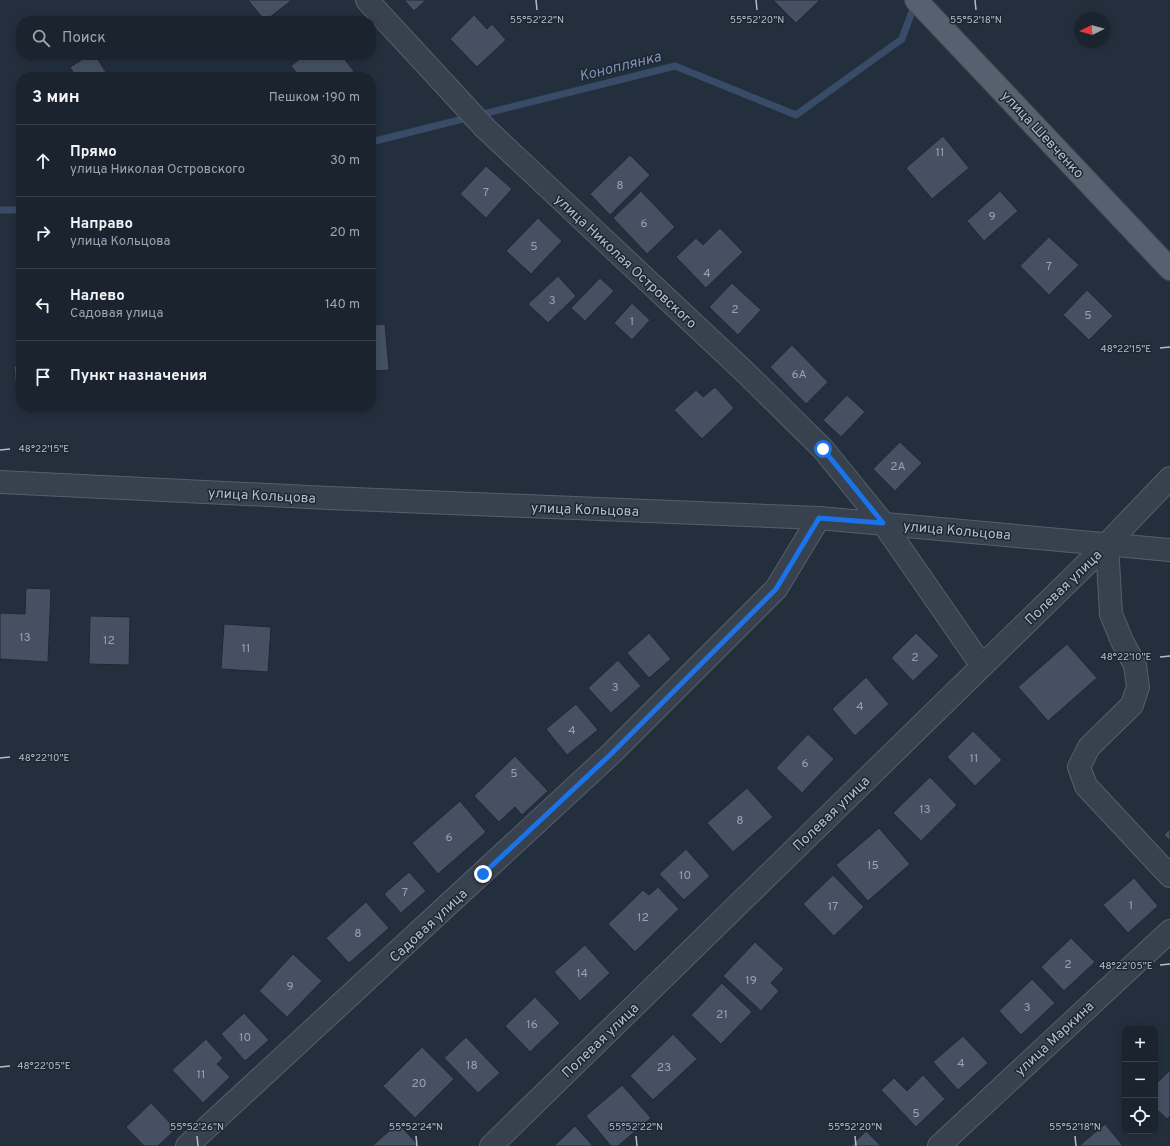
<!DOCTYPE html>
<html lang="ru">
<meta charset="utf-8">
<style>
:root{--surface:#1b232e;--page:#242b36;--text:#f1f3f6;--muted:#a0a4aa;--line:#39404a}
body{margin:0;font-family:Overpass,sans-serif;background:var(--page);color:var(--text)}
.controls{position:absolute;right:12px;bottom:12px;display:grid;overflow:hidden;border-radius:8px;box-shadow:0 2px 10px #0003}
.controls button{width:36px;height:36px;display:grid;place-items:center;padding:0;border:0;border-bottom:1px solid var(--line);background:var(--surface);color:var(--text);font:20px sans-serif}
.compass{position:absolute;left:1074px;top:12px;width:36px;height:36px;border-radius:50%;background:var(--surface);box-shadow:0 2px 10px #0003;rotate:265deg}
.stop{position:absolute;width:12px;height:12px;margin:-9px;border:3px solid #1a73e8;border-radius:50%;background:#fff}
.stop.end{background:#1a73e8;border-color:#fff;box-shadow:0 1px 4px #0008}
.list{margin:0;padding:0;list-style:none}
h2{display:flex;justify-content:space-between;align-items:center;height:52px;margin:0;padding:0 16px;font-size:17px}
h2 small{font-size:13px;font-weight:400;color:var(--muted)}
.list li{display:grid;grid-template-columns:26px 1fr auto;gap:12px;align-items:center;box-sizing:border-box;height:72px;padding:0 16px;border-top:1px solid var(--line)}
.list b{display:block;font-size:15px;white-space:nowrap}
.list p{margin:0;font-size:13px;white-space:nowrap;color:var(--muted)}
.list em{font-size:13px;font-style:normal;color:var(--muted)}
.icon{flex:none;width:22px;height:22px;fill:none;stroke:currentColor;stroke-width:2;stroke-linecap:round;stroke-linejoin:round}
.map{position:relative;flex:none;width:1170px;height:1146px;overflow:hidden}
.search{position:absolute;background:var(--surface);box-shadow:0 2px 10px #0003;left:16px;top:16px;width:360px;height:44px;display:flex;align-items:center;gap:10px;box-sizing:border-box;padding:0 14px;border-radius:16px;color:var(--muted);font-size:15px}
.panel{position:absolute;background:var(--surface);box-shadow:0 2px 10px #0003;left:16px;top:72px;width:360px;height:340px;border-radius:16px}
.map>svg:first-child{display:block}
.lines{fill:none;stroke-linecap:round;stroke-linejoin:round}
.stream{stroke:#394c67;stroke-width:7}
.building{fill:#455162;stroke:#1f2835}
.minor-casing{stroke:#565f6c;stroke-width:24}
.major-casing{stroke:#414a57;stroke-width:24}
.minor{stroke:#38414e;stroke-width:22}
.major{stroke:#56606e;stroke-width:22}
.route{stroke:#1a73e8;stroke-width:5}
.ticks{fill:none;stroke:#b4bcc9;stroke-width:1.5}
.labels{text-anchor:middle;stroke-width:3;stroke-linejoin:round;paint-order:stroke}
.number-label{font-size:12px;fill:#98a1af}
.street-label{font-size:14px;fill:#b4bcc9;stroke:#1d2633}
.water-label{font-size:15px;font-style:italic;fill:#7c92b1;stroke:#1d2633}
.ticks-label{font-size:10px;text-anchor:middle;fill:#b4bcc9;stroke:#1d2633;stroke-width:3;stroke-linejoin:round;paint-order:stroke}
</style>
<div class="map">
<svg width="1170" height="1146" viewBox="0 0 1170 1146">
<rect width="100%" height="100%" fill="#242f3e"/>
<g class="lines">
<!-- stream -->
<g class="stream">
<polyline points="371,142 675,66 796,115 902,39 915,3"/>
<polyline points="0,210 21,210"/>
</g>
</g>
<!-- building -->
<g class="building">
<polygon points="248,0 292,0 265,21"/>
<polygon points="404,0 426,0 414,11"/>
<polygon points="773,0 820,0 796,23"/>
<polygon points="474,15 487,29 492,24 506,40 477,67 450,39"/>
<polygon points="90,55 95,55 109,77 76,77 70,67"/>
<polygon points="300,55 341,55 354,71 346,77 300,77 291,66 302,57"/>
<polygon points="943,136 969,168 932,199 906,168"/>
<polygon points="630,155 650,175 610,215 590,194"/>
<polygon points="486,166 512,189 486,218 460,194"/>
<polygon points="641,191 675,227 647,254 613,218"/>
<polygon points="1000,191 1018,211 984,241 967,221"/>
<polygon points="538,218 562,241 531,274 506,251"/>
<polygon points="720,228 743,252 706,288 676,257 696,238 703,245"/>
<polygon points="1049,237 1079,265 1049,295 1020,266"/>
<polygon points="558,276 576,296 548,323 528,304"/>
<polygon points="600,278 614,291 585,321 571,308"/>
<polygon points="732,283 761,310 738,335 709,307"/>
<polygon points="1087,290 1113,316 1089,340 1063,315"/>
<polygon points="632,303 650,320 632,340 614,323"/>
<polygon points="385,324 389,370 371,371 371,325"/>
<polygon points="792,345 828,382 806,404 770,367"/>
<polygon points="21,365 21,403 17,403 14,366"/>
<polygon points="715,387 734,408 702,439 674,410 696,390 703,397"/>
<polygon points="847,395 865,412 841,437 823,420"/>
<polygon points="900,442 922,463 895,491 873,469"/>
<polygon points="26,588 51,589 48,662 0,659 0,613 25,614"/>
<polygon points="90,616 130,617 129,665 89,664"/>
<polygon points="224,624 271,627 268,672 221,669"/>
<polygon points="649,633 671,659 649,678 627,653"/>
<polygon points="916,633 939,656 913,681 891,658"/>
<polygon points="1067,644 1097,678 1048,721 1018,687"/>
<polygon points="618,660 641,686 611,713 588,688"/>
<polygon points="866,677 889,704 855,736 832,709"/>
<polygon points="576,704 598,730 567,755 546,729"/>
<polygon points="973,731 1002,760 975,786 947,757"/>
<polygon points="808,734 834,759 802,793 776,768"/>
<polygon points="515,756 548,791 522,815 515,807 499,822 474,796"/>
<polygon points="930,777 957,805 921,841 893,813"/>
<polygon points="747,788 773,817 733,852 707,823"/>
<polygon points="460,801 486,832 438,874 412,843"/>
<polygon points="879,828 910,864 868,901 836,865"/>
<polygon points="1170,829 1170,841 1164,835"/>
<polygon points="686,849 710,876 684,900 659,874"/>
<polygon points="409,872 426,891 401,913 384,894"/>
<polygon points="833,875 864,907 834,936 803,904"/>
<polygon points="1134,878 1158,906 1128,933 1103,905"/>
<polygon points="658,887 679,909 635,952 608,924 643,890 649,895"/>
<polygon points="366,902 389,928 349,963 326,938"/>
<polygon points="1071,938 1095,962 1064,991 1041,967"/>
<polygon points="755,942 784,969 771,983 779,991 761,1011 723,976"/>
<polygon points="585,945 610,973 580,1001 554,972"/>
<polygon points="293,954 322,981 287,1017 259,991"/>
<polygon points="1032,979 1055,1003 1021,1035 999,1011"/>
<polygon points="722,983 752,1012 721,1044 691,1015"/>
<polygon points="535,997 560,1023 530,1052 505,1026"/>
<polygon points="244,1013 269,1040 245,1061 221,1034"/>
<polygon points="673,1034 697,1059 653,1100 630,1076"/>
<polygon points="963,1036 988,1063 958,1090 933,1062"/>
<polygon points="466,1037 500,1073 478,1093 444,1058"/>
<polygon points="206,1039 223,1058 217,1064 230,1077 203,1103 172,1070"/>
<polygon points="422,1047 454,1079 415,1118 383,1086"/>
<polygon points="1170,1070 1170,1116 1167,1119 1155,1108 1155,1085"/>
<polygon points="923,1075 945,1099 916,1127 881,1090 894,1078 907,1091"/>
<polygon points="622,1085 651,1118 618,1146 611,1146 586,1116"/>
<polygon points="151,1103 176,1129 158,1146 144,1146 126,1127"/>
<polygon points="398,1123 419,1146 372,1146"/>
<polygon points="1105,1124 1123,1146 1079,1146"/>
<polygon points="575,1126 593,1146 554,1146"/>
<polygon points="866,1131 881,1146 851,1146"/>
</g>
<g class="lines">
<defs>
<g id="minor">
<polyline points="367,0 485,128 746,373 823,449 883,523 982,666"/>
<polyline points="0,482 329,498 819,518 1170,550"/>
<polyline points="1107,544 1111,614 1122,641 1135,665 1138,687 1132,705 1089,747 1079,767 1086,786 1170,876"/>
<polyline points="187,1146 611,754 776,589 819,518"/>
<polyline points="491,1146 1107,544 1170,478"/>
<polyline points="939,1146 1170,931"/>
</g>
<polyline id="major" points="916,0 1170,269"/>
</defs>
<!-- minor casing -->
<use href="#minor" class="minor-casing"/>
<!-- major casing -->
<use href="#major" class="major-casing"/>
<!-- minor -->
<use href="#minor" class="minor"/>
<!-- major -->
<use href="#major" class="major"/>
</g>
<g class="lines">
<!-- route -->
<polyline class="route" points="483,874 611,754 776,589 819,518 883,523 823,449"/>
</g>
<!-- ticks -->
<path class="ticks" d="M 536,0 L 537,10M 756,0 L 757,10M 975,0 L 976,10M 1160,348 L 1170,347M 0,450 L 10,449M 1160,657 L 1170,656M 0,758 L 10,757M 1160,965 L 1170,964M 0,1067 L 10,1066M 197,1136 L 198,1146M 416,1136 L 417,1146M 636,1136 L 637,1146M 855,1136 L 856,1146M 1075,1136 L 1076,1146"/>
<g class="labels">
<!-- number labels -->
<g class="number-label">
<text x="940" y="156">11</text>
<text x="620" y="189">8</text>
<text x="486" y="196">7</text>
<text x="992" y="220">9</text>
<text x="644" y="227">6</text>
<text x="534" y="250">5</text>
<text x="1049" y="270">7</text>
<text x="707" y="277">4</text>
<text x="552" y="304">3</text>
<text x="735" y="313">2</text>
<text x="1088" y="319">5</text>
<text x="632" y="325">1</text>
<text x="799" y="378">6А</text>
<text x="898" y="470">2А</text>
<text x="25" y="641">13</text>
<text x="109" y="644">12</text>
<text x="246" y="652">11</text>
<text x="915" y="661">2</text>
<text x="615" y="691">3</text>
<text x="860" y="710">4</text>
<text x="572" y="734">4</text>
<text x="974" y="762">11</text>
<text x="805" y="767">6</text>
<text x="514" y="777">5</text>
<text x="925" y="813">13</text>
<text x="740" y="824">8</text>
<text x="449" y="841">6</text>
<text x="873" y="869">15</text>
<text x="685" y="879">10</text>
<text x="405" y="896">7</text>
<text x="1131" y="909">1</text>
<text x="833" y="910">17</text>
<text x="643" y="921">12</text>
<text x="358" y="937">8</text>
<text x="1068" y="968">2</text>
<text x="582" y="977">14</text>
<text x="751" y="984">19</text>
<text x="290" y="990">9</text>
<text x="1027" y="1011">3</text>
<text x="722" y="1018">21</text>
<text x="532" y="1028">16</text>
<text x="245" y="1041">10</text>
<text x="961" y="1067">4</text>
<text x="472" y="1069">18</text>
<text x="664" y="1071">23</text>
<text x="201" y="1078">11</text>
<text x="419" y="1087">20</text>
<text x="916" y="1117">5</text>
</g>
<!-- street labels -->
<g class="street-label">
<text transform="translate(1043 134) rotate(47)" y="5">улица Шевченко</text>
<text transform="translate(626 261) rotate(43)" y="5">улица Николая Островского</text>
<text transform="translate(262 495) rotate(3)" y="5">улица Кольцова</text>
<text transform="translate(585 509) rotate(2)" y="5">улица Кольцова</text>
<text transform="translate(957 530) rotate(5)" y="5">улица Кольцова</text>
<text transform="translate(1063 587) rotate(-44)" y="5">Полевая улица</text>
<text transform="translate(831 813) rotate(-44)" y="5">Полевая улица</text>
<text transform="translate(428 925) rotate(-43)" y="5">Садовая улица</text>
<text transform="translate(1054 1038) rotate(-43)" y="5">улица Маркина</text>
<text transform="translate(600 1040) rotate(-44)" y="5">Полевая улица</text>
</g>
<!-- water labels -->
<g class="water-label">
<text transform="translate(620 66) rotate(-14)" y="5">Коноплянка</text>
</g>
</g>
<g class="ticks-label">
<text x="537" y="23">55°52'22"N</text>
<text x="757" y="23">55°52'20"N</text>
<text x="976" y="23">55°52'18"N</text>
<text x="1126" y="352">48°22'15"E</text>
<text x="44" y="452">48°22'15"E</text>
<text x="1126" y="660">48°22'10"E</text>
<text x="44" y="761">48°22'10"E</text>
<text x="1126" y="969">48°22'05"E</text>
<text x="44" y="1069">48°22'05"E</text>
<text x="197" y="1130">55°52'26"N</text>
<text x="416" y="1130">55°52'24"N</text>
<text x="636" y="1130">55°52'22"N</text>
<text x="855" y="1130">55°52'20"N</text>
<text x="1075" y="1130">55°52'18"N</text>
</g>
</svg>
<div class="controls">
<button>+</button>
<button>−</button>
<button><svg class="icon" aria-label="locate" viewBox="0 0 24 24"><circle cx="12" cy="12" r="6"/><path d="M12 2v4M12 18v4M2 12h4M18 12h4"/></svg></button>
</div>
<svg class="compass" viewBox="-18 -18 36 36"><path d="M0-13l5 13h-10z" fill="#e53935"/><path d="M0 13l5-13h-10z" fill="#a0a4aa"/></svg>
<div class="stop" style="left:823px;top:449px"></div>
<div class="stop end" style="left:483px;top:874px"></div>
<div class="search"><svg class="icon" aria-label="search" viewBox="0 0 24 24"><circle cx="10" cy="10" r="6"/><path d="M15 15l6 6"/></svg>Поиск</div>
<section class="panel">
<h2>3 мин<small>Пешком · 190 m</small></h2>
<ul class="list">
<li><svg class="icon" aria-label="ahead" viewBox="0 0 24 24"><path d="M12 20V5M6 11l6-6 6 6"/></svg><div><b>Прямо</b><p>улица Николая Островского</p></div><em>30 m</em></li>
<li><svg class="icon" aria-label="right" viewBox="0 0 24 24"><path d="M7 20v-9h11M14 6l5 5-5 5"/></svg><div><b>Направо</b><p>улица Кольцова</p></div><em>20 m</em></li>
<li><svg class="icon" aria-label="left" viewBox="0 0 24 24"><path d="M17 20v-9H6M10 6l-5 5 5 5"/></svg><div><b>Налево</b><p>Садовая улица</p></div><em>140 m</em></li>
<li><svg class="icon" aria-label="arrive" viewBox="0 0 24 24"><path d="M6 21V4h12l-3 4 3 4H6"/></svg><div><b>Пункт назначения</b></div></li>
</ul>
</section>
</div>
